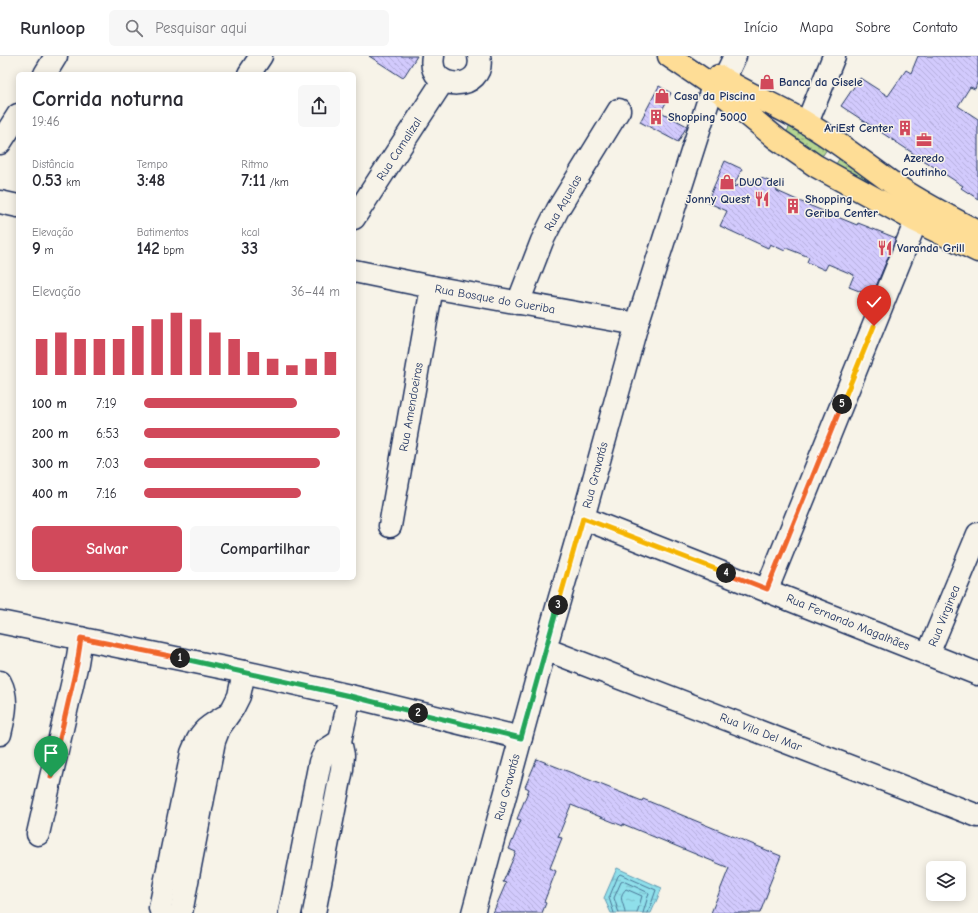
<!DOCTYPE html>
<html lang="pt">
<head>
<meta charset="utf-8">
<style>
	:root { --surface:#fff; --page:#f7f7f7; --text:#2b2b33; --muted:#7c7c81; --line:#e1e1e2; --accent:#d1495b }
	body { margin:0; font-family:"Comic Neue",sans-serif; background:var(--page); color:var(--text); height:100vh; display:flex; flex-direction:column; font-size:15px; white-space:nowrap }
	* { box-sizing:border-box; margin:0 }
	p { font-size:13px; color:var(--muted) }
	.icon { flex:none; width:22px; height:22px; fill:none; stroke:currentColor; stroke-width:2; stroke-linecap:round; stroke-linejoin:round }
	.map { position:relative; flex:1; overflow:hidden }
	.side { position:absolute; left:16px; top:16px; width:340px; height:508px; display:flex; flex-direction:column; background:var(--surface); border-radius:6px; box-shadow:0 2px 10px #0003 }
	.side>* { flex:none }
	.buttons { position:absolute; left:926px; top:805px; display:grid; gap:8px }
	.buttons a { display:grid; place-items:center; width:40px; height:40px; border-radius:6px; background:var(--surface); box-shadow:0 2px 10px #0003; font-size:20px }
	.pin { position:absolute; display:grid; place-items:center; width:34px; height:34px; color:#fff; margin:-41px -17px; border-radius:50% 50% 50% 0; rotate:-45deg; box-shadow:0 0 4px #0007 }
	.pin .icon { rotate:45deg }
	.km { position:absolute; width:20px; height:20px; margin:-10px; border-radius:50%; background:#222; color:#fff; font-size:11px; line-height:20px; text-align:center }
	.round { display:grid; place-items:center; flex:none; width:42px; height:42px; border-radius:6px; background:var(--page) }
	.summary { display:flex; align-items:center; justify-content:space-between; height:68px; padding:0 16px }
	h1 { font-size:22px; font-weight:600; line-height:30px }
	.metrics { display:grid; grid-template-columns:repeat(3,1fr); gap:6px; height:68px; padding:4px 16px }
	.metrics div { display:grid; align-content:center }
	.metrics b { font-size:17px; font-weight:600 }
	.metrics small { font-size:11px; font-weight:400 }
	.metrics p { font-size:11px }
	.chart { height:112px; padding:8px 16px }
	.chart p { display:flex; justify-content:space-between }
	.chart svg { width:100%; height:72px; margin-top:4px; stroke:var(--accent); stroke-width:6 }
	.primary-button { display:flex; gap:8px; margin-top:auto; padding:8px 16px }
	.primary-button a { flex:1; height:46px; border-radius:6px; background:var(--accent); color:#fff; font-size:16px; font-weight:600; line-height:46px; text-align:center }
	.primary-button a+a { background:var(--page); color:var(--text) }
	ul { padding:0 16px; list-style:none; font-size:13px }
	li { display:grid; grid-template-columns:64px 48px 1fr; align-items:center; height:30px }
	li i { height:10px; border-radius:5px; background:var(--accent) }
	header { display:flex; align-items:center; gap:24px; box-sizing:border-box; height:56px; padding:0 20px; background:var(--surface); border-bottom:1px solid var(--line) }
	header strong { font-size:19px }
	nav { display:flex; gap:22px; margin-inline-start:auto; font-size:14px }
	.search { width:280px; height:36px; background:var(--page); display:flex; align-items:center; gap:10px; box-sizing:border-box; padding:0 14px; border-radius:6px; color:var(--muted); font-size:15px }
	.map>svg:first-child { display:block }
	.green { fill:url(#green-dots); stroke:#688277 }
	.water { fill:url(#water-ripples); stroke:#6199b2 }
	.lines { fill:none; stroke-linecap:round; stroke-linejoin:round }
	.shore { stroke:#497596; stroke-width:1 }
	.building { fill:url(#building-back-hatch); stroke:#1b2f5e }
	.minor-casing { stroke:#1b2f5e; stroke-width:25 }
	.major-casing { stroke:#1b2f5e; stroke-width:25 }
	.minor { stroke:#f7f3e8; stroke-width:22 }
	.major { stroke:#fedd96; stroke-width:22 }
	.split-1-casing { stroke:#fff; stroke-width:8 }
	.split-2-casing { stroke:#fff; stroke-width:8 }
	.split-3-casing { stroke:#fff; stroke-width:8 }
	.split-4-casing { stroke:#fff; stroke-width:8 }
	.split-5-casing { stroke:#fff; stroke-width:8 }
	.split-6-casing { stroke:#fff; stroke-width:8 }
	.split-1 { stroke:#f0652b; stroke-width:5 }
	.split-2 { stroke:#22a559; stroke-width:5 }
	.split-3 { stroke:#22a559; stroke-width:5 }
	.split-4 { stroke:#f5b400; stroke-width:5 }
	.split-5 { stroke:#f0652b; stroke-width:5 }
	.split-6 { stroke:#f5b400; stroke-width:5 }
	.labels { text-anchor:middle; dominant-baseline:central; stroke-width:3; stroke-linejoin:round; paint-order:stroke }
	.poi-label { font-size:12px; font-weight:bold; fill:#1b2f5e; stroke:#f7f3e8; text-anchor:start }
	.street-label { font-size:12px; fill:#1b2f5e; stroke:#f7f3e8 }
</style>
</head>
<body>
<header>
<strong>Runloop</strong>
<div class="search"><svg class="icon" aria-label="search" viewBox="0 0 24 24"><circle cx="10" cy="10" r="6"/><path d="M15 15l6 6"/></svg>Pesquisar aqui</div>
<nav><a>Início</a><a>Mapa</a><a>Sobre</a><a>Contato</a></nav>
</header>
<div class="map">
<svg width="978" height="857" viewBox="0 0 978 857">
	<defs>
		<pattern id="green-dots" width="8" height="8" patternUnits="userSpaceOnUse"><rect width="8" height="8" fill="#b5d690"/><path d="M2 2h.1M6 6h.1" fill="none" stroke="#9bb87f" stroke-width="1.8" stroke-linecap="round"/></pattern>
		<pattern id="water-ripples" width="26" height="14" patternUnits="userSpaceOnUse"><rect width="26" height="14" fill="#8fdfea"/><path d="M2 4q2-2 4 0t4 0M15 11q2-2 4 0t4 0" fill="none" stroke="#7bc0cb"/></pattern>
		<pattern id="building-back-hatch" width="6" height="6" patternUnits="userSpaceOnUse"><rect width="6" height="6" fill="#d2cafd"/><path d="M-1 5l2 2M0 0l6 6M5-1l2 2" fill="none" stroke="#b4aedb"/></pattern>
	</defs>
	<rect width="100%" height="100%" fill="#f7f3e8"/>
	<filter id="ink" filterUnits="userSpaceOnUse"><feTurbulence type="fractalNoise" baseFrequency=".025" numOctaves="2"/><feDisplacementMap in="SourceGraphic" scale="8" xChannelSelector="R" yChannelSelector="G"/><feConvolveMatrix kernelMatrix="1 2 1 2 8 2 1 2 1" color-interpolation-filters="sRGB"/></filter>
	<g filter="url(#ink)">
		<!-- green -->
		<g class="green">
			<polygon points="790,70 823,84 827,93 823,99 813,102 786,77"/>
			<polygon points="843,97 878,133 832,114"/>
		</g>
		<!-- water -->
		<polygon class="water" points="617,812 662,832 651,857 611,857 604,842"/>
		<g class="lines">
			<!-- shore -->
			<g class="shore">
				<polyline points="614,857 609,842 618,820 620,818 656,834 648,857"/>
				<polyline points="619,857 614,842 621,826 623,825 649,837 643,857"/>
				<path d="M625,857C624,846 617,842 626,833L642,840L637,857"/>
			</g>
		</g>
		<!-- building -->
		<g class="building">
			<polygon points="369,0 417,0 403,22"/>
			<polygon points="918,0 978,0 978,24 975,33 970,31 958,50 978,63 978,143 961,132 963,130 841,50 860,22 888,40 906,14 911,17"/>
			<polygon points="659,30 671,37 661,56 687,70 678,86 640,66"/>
			<polygon points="725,105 742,113 733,131 761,122 774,127 777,135 806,148 857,169 858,167 896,182 872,240 849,231 854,219 828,208 825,214 807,206 809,201 786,192 785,195 770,188 768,192 720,170 727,155 707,146"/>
			<polygon points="537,703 642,745 643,743 781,800 768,832 769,833 760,857 711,857 729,812 623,768 623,770 571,749 558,781 562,782 550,812 556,815 544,846 546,847 542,857 493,857 506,827 503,826 516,796 509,793 521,764 517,763 529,733 525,731"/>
		</g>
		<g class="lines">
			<defs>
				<g id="minor">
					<path d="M433,0C426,37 487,36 479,0"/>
					<polyline points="45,18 56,0"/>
					<polyline points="249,18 261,0"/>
					<polyline points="724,23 735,0"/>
					<polyline points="807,67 834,0"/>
					<polyline points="0,87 18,59"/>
					<polyline points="0,146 18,150"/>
					<polyline points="354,162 443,25"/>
					<polyline points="354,215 432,231 637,268"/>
					<polyline points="518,247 542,185 558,153 619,54"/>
					<polyline points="583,462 978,618"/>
					<polyline points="390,470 432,231"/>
					<polyline points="767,533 916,165"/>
					<polyline points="0,566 244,616 350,640 521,682"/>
					<polyline points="545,593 978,760"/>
					<polyline points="928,598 978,478"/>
					<path d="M0,626C9,643 4,661 0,678"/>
					<polyline points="38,778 77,607 81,582"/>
					<path d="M162,857L160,852L192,697C200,676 204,673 224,661"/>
					<polyline points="181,857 214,685 219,672 233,652 239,640 244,616"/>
					<polyline points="290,857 320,706 326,694 340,685"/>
					<polyline points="314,857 342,713 343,699 340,685 350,640"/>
					<polyline points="473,857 545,593 583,462 637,268 713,30"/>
				</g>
				<g id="major">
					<polyline points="669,0 713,30 777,83 816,110 916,165 978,195"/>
					<path d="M719,20C748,39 779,50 808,68C840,87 868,110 898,131C924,148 951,162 978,176"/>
				</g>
			</defs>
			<!-- minor casing -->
			<use href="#minor" class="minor-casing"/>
			<!-- major casing -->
			<use href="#major" class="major-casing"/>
			<!-- minor -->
			<use href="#minor" class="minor"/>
			<!-- major -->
			<use href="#major" class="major"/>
		</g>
	</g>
	<g class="lines" filter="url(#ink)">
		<defs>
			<polyline id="split-1" points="51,721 77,608 81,582 180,602"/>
			<polyline id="split-2" points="180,602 350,640 418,657"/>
			<polyline id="split-3" points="418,657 521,682 558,549"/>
			<polyline id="split-4" points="558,549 583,462 726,517"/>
			<polyline id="split-5" points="726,517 767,533 842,348"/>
			<polyline id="split-6" points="842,348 874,270"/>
		</defs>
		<!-- split-1 casing -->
		<use href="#split-1" class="split-1-casing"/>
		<!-- split-2 casing -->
		<use href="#split-2" class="split-2-casing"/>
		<!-- split-3 casing -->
		<use href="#split-3" class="split-3-casing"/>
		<!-- split-4 casing -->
		<use href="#split-4" class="split-4-casing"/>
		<!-- split-5 casing -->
		<use href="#split-5" class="split-5-casing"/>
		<!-- split-6 casing -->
		<use href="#split-6" class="split-6-casing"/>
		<!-- split-1 -->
		<use href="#split-1" class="split-1"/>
		<!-- split-2 -->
		<use href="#split-2" class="split-2"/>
		<!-- split-3 -->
		<use href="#split-3" class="split-3"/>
		<!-- split-4 -->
		<use href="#split-4" class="split-4"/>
		<!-- split-5 -->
		<use href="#split-5" class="split-5"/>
		<!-- split-6 -->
		<use href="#split-6" class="split-6"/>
	</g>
	<!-- icons -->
	<defs>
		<symbol id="shop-bare" viewBox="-9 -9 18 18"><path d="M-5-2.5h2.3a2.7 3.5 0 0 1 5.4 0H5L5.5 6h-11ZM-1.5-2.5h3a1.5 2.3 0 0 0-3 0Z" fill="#d1495b" stroke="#f7f3e8" stroke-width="2.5" paint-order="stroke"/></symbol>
		<symbol id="building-bare" viewBox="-9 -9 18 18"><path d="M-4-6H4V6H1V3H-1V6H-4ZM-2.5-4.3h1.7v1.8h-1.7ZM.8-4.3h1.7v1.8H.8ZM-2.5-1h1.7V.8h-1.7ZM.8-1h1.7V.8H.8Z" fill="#d1495b" stroke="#f7f3e8" stroke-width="2.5" paint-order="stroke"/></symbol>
		<symbol id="office-bare" viewBox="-9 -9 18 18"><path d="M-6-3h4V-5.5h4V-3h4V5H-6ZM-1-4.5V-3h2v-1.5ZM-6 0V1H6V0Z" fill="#d1495b" stroke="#f7f3e8" stroke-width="2.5" paint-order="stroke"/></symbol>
		<symbol id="restaurant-bare" viewBox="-9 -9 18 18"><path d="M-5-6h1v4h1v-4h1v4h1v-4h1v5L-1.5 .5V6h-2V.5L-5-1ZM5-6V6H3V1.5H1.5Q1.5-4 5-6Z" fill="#d1495b" stroke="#f7f3e8" stroke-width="2.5" paint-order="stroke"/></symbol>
	</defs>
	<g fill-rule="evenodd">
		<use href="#shop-bare" x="756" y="15" width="22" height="22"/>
		<use href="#shop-bare" x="651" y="29" width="22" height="22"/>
		<use href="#building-bare" x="645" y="50" width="22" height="22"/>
		<use href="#building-bare" x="894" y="61" width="22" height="22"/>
		<use href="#office-bare" x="913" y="73" width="22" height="22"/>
		<use href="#shop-bare" x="716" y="115" width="22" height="22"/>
		<use href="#restaurant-bare" x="751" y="132" width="22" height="22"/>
		<use href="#building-bare" x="782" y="139" width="22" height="22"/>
		<use href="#restaurant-bare" x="874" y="181" width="22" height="22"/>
	</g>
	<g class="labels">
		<!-- poi labels -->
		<g class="poi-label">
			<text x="779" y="26">Banca da Gisele</text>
			<text x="674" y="40">Casa da Piscina</text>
			<text x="668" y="61">Shopping 5000</text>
			<text x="893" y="72" text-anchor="end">AriEst Center</text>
			<text x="924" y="102" text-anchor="middle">Azeredo<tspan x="924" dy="14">Coutinho</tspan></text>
			<text x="739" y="126">DUO deli</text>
			<text x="750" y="143" text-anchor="end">Jonny Quest</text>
			<text x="805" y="143">Shopping<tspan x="805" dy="14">Geriba Center</tspan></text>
			<text x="897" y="192">Varanda Grill</text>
		</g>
		<!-- street labels -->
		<g class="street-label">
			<text transform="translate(399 93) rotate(-57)">Rua Camalizal</text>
			<text transform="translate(563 147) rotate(-60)">Rua Aquelas</text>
			<text transform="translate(495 243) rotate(10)">Rua Bosque do Gueriba</text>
			<text transform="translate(411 351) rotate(-80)">Rua Amendoeiras</text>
			<text transform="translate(595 419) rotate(-75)">Rua Gravatás</text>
			<text transform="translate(944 560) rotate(-68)">Rua Virginea</text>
			<text transform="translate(848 566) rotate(22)">Rua Fernando Magalhães</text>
			<text transform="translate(761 676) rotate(21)">Rua Vila Del Mar</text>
			<text transform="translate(507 731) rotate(-75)">Rua Gravatás</text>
		</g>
	</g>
</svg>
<div class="buttons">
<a><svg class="icon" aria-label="layers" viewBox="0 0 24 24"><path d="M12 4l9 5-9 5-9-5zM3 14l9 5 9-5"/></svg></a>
</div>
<div class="pin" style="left:51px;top:721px;background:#1e9e55"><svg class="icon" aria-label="arrive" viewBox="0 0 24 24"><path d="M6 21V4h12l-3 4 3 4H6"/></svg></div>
<div class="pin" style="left:874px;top:270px;background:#d93025"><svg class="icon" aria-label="check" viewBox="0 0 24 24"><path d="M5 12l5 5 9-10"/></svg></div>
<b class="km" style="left:180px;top:602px">1</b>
<b class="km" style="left:418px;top:657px">2</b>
<b class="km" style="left:558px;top:549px">3</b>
<b class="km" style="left:726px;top:517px">4</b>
<b class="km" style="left:842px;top:348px">5</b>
<section class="side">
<div class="summary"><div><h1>Corrida noturna</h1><p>19:46</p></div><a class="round"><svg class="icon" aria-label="share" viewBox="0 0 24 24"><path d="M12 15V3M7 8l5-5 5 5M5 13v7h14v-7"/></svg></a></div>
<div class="metrics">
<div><p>Distância</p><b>0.53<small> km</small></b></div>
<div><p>Tempo</p><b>3:48</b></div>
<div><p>Ritmo</p><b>7:11<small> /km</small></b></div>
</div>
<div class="metrics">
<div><p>Elevação</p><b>9<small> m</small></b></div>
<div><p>Batimentos</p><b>142<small> bpm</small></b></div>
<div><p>kcal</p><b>33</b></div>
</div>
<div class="chart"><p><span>Elevação</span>36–44 m</p>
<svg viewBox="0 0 160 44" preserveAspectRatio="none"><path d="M5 44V22M15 44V18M25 44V22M35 44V22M45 44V22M55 44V14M65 44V10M75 44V6M85 44V10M95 44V18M105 44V22M115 44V30M125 44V34M135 44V38M145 44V34M155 44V30"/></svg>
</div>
<ul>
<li><b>100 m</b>7:19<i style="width:78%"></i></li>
<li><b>200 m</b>6:53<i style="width:100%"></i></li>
<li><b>300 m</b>7:03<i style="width:90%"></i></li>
<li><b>400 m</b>7:16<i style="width:80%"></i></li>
</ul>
<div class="primary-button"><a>Salvar</a><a>Compartilhar</a></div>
</section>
</div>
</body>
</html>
